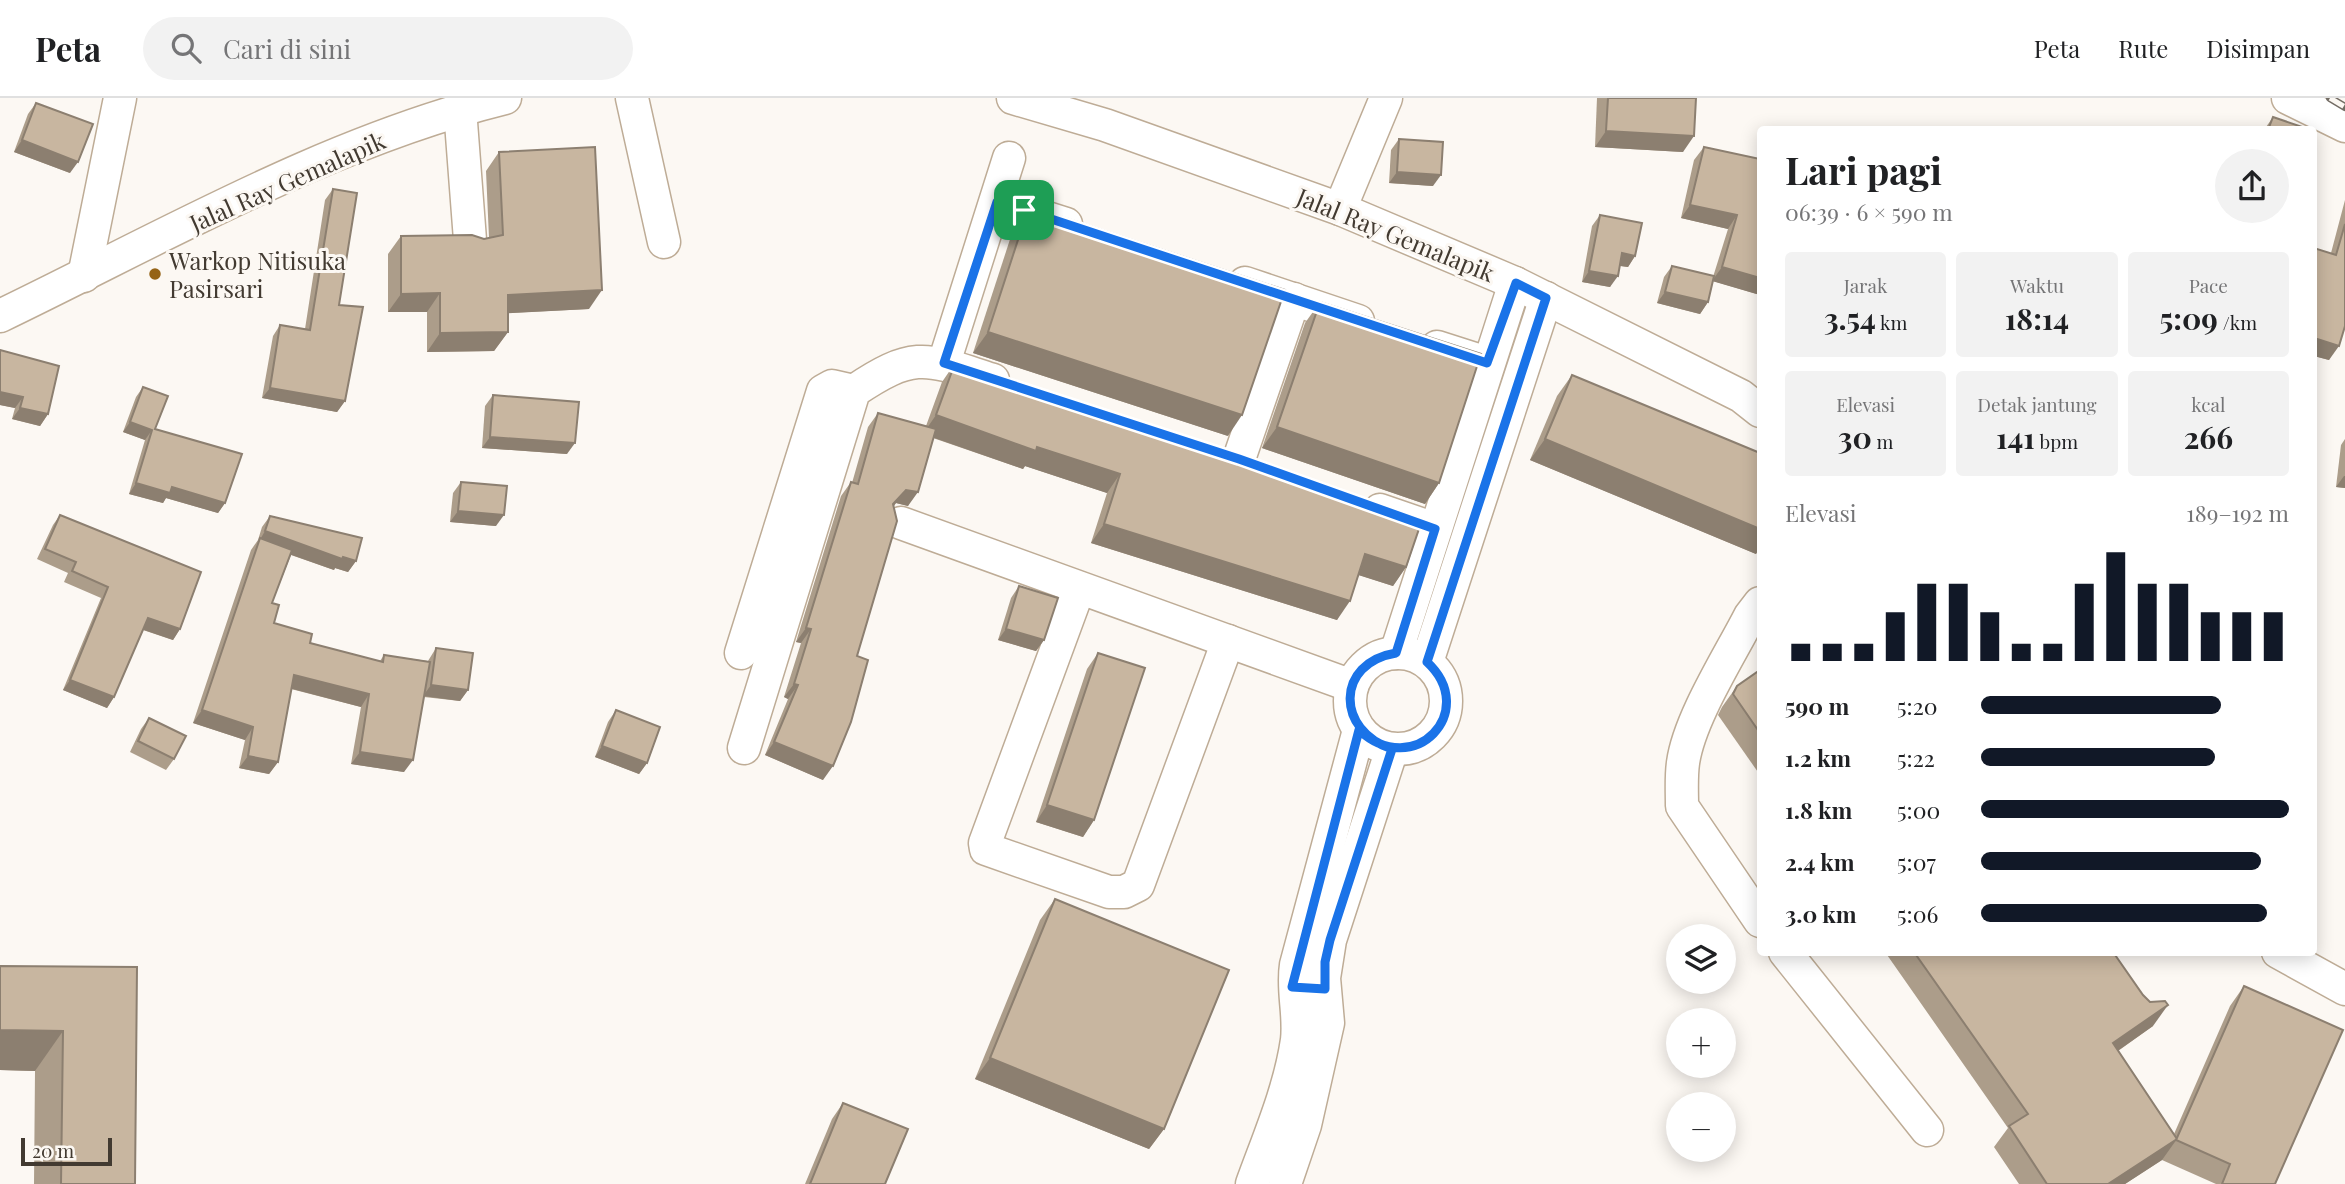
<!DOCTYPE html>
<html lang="id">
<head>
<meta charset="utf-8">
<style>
	:root { --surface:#fff; --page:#f2f2f2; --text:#202124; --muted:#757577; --line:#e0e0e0; --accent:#111827 }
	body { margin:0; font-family:"Playfair Display",serif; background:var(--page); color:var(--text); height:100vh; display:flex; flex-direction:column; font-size:26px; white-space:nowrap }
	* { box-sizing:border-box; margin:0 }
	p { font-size:23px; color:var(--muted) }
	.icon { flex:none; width:38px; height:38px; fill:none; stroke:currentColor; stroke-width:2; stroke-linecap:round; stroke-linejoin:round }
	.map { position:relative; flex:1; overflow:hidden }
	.side { position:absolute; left:1757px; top:28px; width:560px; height:830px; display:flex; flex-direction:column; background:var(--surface); border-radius:7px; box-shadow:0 4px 18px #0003 }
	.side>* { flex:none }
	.buttons { position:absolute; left:1666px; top:826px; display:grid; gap:14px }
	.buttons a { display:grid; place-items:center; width:70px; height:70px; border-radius:50%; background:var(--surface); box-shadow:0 4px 18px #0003; font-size:35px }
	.scale { position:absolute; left:21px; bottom:18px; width:91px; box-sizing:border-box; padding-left:7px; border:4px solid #423a31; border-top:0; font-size:19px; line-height:24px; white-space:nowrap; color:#423a31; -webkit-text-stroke:5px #fcf8f3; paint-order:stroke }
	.pin { position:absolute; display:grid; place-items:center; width:60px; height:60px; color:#fff; margin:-30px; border-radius:14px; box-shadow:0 4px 10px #0006 }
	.round { display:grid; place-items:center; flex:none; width:74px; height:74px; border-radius:37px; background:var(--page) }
	.head { display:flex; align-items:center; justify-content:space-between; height:119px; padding:0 28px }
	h1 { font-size:38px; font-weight:700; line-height:52px }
	.metrics { display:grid; grid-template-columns:repeat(3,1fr); gap:10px; height:119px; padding:7px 28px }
	.metrics div { display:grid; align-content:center; border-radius:7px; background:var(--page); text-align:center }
	.metrics b { font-size:30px; font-weight:700 }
	.metrics small { font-size:19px; font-weight:400 }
	.metrics p { font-size:19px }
	.chart { height:196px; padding:14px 28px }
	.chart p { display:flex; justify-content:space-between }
	.chart svg { width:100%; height:126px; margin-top:7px; stroke:var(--accent); stroke-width:6 }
	ul { padding:0 28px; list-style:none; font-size:23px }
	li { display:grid; grid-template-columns:112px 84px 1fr; align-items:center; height:52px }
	li i { height:18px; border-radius:9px; background:var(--accent) }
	header { display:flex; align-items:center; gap:42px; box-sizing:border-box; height:98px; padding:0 35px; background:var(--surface); border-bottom:2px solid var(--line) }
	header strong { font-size:33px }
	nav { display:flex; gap:38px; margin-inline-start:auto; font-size:24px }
	.search { width:490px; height:63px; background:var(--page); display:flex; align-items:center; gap:18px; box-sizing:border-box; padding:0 24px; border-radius:38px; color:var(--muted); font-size:26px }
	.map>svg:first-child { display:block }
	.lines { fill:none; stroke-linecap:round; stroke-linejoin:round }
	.minor-casing { stroke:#beac96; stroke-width:35 }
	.minor { stroke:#fff; stroke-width:32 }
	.rail-casing { stroke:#736c64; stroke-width:8 }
	.rail { stroke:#fcf8f3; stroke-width:5; stroke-dasharray:16; stroke-linecap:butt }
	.wall { fill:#ac9d8a }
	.shaded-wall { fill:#8c7f70 }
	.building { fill:#c8b6a0; stroke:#8c7f70; stroke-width:2 }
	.route-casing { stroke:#fff; stroke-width:14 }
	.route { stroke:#1a73e8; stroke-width:9 }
	.poi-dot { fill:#956316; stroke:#fcf8f3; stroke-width:2.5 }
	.labels { text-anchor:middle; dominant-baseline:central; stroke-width:6; stroke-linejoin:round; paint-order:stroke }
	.street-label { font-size:24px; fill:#423a31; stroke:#fcf8f3 }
	.poi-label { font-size:24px; fill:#423a31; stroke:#fcf8f3; text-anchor:start }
</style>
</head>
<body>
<header>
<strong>Peta</strong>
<div class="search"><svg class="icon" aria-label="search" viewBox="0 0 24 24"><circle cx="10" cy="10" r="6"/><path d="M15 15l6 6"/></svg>Cari di sini</div>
<nav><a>Peta</a><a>Rute</a><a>Disimpan</a></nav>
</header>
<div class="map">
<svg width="2345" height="1086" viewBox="0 0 2345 1086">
	<rect width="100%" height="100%" fill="#fcf8f3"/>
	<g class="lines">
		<defs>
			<g id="minor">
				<polyline points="632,0 664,144"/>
				<polyline points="1013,0 1105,27 1340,111 1515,185 1741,298 1760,313"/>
				<polyline points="2288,0 2345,28"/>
				<polyline points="460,11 470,142"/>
				<polyline points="997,104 1066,126"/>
				<polyline points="1340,111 1386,0"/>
				<polyline points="84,178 120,0"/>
				<polyline points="1245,185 1358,223"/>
				<path d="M0,218C164,139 327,44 505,0"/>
				<polyline points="1437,249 1487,265"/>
				<polyline points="944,265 1009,60"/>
				<polyline points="1239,361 1294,201"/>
				<polyline points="1380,412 1435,431"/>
				<polyline points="901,425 1352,588"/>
				<polyline points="1079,490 985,745 986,751 1109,794 1124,794 1138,787 1228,543"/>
				<path d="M1760,505L1750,518C1729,559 1689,621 1683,665C1681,679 1682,694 1682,708L1760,823"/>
				<circle cx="1398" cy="603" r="48"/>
				<polyline points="741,555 823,293 832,288 854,293"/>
				<polyline points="1396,555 1515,185"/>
				<polyline points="1427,564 1546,200"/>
				<path d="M744,650L854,293C915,252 926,260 993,282"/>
				<polyline points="1785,854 1927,1032"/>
				<polyline points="2278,854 2345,891"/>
				<path d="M1252,1086C1269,1039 1290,991 1297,942C1300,916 1292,892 1296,867L1359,632"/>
				<polyline points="1285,1086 1305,1027 1328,925 1324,880 1330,842 1392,651"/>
			</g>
		</defs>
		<!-- minor casing -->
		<use href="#minor" class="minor-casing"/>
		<!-- minor -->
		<use href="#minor" class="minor"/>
		<defs>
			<polyline id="rail" points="2330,0 2345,9"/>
		</defs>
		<!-- rail casing -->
		<use href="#rail" class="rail-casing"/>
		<!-- rail -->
		<use href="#rail" class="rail"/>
	</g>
	<!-- wall -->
	<g class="wall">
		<polygon points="1597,0 1696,0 1683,54 1595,49"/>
		<polygon points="36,5 70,75 14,54 28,16"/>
		<polygon points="2273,19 2311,32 2264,32"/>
		<polygon points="1399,41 1433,88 1389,85 1391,52"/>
		<polygon points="1704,49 1760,61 1760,197 1713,183 1708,204 1700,216 1657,205 1664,179 1672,168 1713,179 1728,131 1681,120 1694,62"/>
		<polygon points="499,54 589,211 508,215 508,234 494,253 427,254 427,214 388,214 388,156 401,138 484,141 489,140 486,73"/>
		<polygon points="333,91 345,303 337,314 262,300 273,238 280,227 305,231 325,102"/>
		<polygon points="2345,102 2345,228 2329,262 2314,258 2314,150 2331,155"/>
		<polygon points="1029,108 1228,338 973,255 1014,129"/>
		<polygon points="1600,117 1635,158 1628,169 1620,168 1610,189 1582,184 1592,128"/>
		<polygon points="1320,204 1439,385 1425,406 1262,350 1305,225"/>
		<polygon points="955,265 1406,469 1393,488 1359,477 1337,522 1091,445 1107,395 1025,368 1023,371 933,340 908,408 896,405 894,408 857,558 823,682 765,657 788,601 784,599 801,545 796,544 841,398 851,384 852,385 868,329 878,315 926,328 942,284"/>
		<polygon points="59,268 48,316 40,328 12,321 15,310 0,307"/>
		<polygon points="1572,277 1760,355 1760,449 1756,456 1530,362 1557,298"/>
		<polygon points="143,289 155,331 225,405 218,415 166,400 163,405 129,396 145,342 123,334 136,299"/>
		<polygon points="493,297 567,356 482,350 485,308"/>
		<polygon points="2345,341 2345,390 2336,389 2341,347"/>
		<polygon points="461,384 496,428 450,424 453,395"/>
		<polygon points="60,417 180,531 173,542 143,532 114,599 107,610 63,592 101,500 64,484 68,475 37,461 53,427"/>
		<polygon points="270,418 356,463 348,474 335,470 334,472 291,457 272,505 274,525 310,545 380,563 384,557 428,563 436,550 468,592 460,603 424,599 404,674 351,666 361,609 291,591 278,664 269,676 239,670 245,642 193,625 251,452 258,442 262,429"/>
		<polygon points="1019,488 1044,542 1036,553 998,542 1011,500"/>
		<polygon points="1098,555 1094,722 1083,739 1036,724 1087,571"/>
		<polygon points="1760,572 1760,677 1718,617 1722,609 1737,588"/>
		<polygon points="616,612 647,665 639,676 595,659 608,624"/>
		<polygon points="149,620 174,661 166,672 130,654 141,631"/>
		<polygon points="1055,801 1164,1031 1149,1051 975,981 1040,822"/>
		<polygon points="1885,854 2113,854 2153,928 2118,953 2174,1036 2230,908 2244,888 2275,1086 2216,1086 2162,1062 2125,1086 2019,1086 1994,1049 2008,1030"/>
		<polygon points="0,868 137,869 135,1086 34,1086 35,973 0,972"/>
		<polygon points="843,1005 885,1086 805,1086 832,1021"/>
	</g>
	<!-- shaded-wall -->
	<g class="shaded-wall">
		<polygon points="1606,33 1694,38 1683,54 1595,49"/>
		<polygon points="22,42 78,64 70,75 14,54"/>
		<polygon points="1397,74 1441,77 1433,88 1389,85"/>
		<polygon points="1690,107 1737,117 1728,131 1681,120"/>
		<polygon points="1622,155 1635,158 1628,169 1614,167"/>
		<polygon points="1722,169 1760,180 1760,197 1712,183"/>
		<polygon points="1589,173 1618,178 1610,189 1582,184"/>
		<polygon points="602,192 589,211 494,216 508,197"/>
		<polygon points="1665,194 1708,204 1700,216 1657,205"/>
		<polygon points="440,195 427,214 388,214 401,196"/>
		<polygon points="508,234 494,253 427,254 440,235"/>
		<polygon points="988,234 1242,317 1228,338 973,255"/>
		<polygon points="2314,240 2339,248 2329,262 2314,258"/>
		<polygon points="270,290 345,303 337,314 262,300"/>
		<polygon points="0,294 23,299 15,310 0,307"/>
		<polygon points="20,310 48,316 40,328 12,321"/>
		<polygon points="936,317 1037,349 1120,376 1107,395 1025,368 1023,371 923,336"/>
		<polygon points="130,324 152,332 145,342 123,334"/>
		<polygon points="1277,329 1439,385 1425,406 1262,350"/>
		<polygon points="490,339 575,345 567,356 482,350"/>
		<polygon points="1545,341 1760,431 1760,449 1756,456 1530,362"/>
		<polygon points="2344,378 2345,378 2345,390 2336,389"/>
		<polygon points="136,385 172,389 225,405 218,415 166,400 163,405 129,396"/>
		<polygon points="906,392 918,394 908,408 896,405 884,419 893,406"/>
		<polygon points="458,413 504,417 496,428 450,424"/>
		<polygon points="1104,426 1350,503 1337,522 1091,445"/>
		<polygon points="265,433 343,459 356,463 348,474 335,470 334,472 258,445"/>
		<polygon points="1365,456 1406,469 1393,488 1352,475"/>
		<polygon points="148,520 180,531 173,542 141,531"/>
		<polygon points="806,530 811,531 801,545 796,544"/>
		<polygon points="1006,531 1044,542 1036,553 998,542"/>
		<polygon points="294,577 369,596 361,609 285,589"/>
		<polygon points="70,582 114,599 107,610 63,592"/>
		<polygon points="794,586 798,587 788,601 784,599"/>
		<polygon points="431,587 468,592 460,603 423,598"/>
		<polygon points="202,612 253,629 245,642 193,625"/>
		<polygon points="774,644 833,668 823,682 765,657"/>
		<polygon points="602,648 647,665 639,676 595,659"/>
		<polygon points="360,654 413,662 404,674 351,666"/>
		<polygon points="248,658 278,664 269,676 239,670"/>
		<polygon points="1047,707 1094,722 1083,739 1036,724"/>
		<polygon points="2168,907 2153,928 2099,966 2113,945"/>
		<polygon points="0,932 63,933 35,973 0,972"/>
		<polygon points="990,960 1164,1031 1149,1051 975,981"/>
		<polygon points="2177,1041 2162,1062 2125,1086 2108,1086"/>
	</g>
	<!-- building -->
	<g class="building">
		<polygon points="1608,0 1696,0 1694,38 1606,33"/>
		<polygon points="36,5 93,26 78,64 22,42"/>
		<polygon points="2273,19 2311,32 2268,32"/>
		<polygon points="1399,41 1443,44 1441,77 1397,74"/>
		<polygon points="595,49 602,192 508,197 508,234 440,235 440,195 401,196 401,138 472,137 484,141 503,137 499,54"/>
		<polygon points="1704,49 1760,61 1760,180 1722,169 1737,117 1690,107"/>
		<polygon points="333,91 357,95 339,207 363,209 345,303 270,290 280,227 310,232"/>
		<polygon points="1029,108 1285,192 1242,317 988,234"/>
		<polygon points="1600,117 1642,125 1635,158 1622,155 1618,178 1589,173"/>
		<polygon points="2345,126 2345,228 2339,248 2314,240 2314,150 2336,157"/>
		<polygon points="1672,168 1714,178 1708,204 1665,194"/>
		<polygon points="1320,204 1481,256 1439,385 1277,329"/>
		<polygon points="0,252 59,268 48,316 20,310 23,299 0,294"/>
		<polygon points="955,265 1246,360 1422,422 1406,469 1365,456 1350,503 1104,426 1120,376 1037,349 1036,353 936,317"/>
		<polygon points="1572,277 1760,355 1760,431 1545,341"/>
		<polygon points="143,289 168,298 155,331 242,356 225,405 172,389 170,395 136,385 152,332 130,324"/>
		<polygon points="493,297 579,304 575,345 490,339"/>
		<polygon points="878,315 936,331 918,394 906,392 893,406 897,423 857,558 868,562 851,624 833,668 774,644 798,587 794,586 811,531 806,530 851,384 858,386"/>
		<polygon points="461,384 507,388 504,417 458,413"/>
		<polygon points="60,417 201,474 180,531 148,520 114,599 70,582 108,489 72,473 76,464 45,451"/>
		<polygon points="270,418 362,440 356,463 343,459 342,461 265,433"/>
		<polygon points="260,440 292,452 272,505 279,507 274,525 312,536 310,545 383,564 384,557 430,564 413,662 360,654 369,596 294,577 278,664 248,658 253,629 202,612"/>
		<polygon points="1019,488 1058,500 1044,542 1006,531"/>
		<polygon points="436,550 473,555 468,592 431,587"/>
		<polygon points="1098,555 1145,570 1094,722 1047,707"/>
		<polygon points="1760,572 1760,635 1733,596 1737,588"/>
		<polygon points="616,612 660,629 647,665 602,648"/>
		<polygon points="149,620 186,638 174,661 138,643"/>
		<polygon points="1055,801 1229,872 1164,1031 990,960"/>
		<polygon points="1914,854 2113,854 2143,897 2150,904 2165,903 2168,907 2113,945 2177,1041 2108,1086 2047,1086 2009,1028 2028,1016"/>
		<polygon points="0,868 137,869 135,1086 61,1086 63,933 0,932"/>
		<polygon points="2244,888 2343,932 2275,1086 2222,1086 2230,1066 2176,1042"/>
		<polygon points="843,1005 908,1031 885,1086 810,1086"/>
	</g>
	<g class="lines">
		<defs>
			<path id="route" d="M1024,112L997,104L944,265L1239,361L1435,431L1396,555C1335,565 1336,633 1392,651L1330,842L1325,864V891L1292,889L1359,632C1414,683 1480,613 1427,564L1546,200L1516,185L1487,265L1024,112"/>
		</defs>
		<!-- route casing -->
		<use href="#route" class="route-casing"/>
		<!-- route -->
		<use href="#route" class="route"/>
	</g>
	<!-- markers -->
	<circle class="poi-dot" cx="155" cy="176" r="7"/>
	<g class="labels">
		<!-- street labels -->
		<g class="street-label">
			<text transform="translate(287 83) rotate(-24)">Jalal Ray Gemalapik</text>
			<text transform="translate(1396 136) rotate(22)">Jalal Ray Gemalapik</text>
		</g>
		<!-- poi labels -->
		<g class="poi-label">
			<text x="169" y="162">Warkop Nitisuka<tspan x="169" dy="28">Pasirsari</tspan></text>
		</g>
	</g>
</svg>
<div class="buttons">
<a><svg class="icon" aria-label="layers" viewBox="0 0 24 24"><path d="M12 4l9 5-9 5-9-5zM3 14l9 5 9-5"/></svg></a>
<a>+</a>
<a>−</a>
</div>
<div class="scale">20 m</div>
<div class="pin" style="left:1024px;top:112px;background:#1e9e55"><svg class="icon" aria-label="arrive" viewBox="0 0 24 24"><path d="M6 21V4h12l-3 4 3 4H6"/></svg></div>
<section class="side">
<div class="head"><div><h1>Lari pagi</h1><p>06:39 · 6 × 590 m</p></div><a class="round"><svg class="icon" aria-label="share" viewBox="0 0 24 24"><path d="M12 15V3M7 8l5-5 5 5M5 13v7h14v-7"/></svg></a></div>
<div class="metrics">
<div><p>Jarak</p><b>3.54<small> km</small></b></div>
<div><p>Waktu</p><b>18:14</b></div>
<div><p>Pace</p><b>5:09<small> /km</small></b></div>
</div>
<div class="metrics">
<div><p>Elevasi</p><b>30<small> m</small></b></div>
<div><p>Detak jantung</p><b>141<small> bpm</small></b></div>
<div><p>kcal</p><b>266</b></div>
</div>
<div class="chart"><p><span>Elevasi</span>189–192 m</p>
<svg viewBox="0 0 160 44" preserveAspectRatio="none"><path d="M5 44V38M15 44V38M25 44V38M35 44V27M45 44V17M55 44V17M65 44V27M75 44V38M85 44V38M95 44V17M105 44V6M115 44V17M125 44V17M135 44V27M145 44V27M155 44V27"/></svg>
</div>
<ul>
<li><b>590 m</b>5:20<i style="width:78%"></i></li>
<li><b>1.2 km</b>5:22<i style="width:76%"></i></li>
<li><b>1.8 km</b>5:00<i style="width:100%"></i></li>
<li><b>2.4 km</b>5:07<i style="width:91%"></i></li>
<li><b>3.0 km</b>5:06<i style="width:93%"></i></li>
</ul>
</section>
</div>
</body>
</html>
